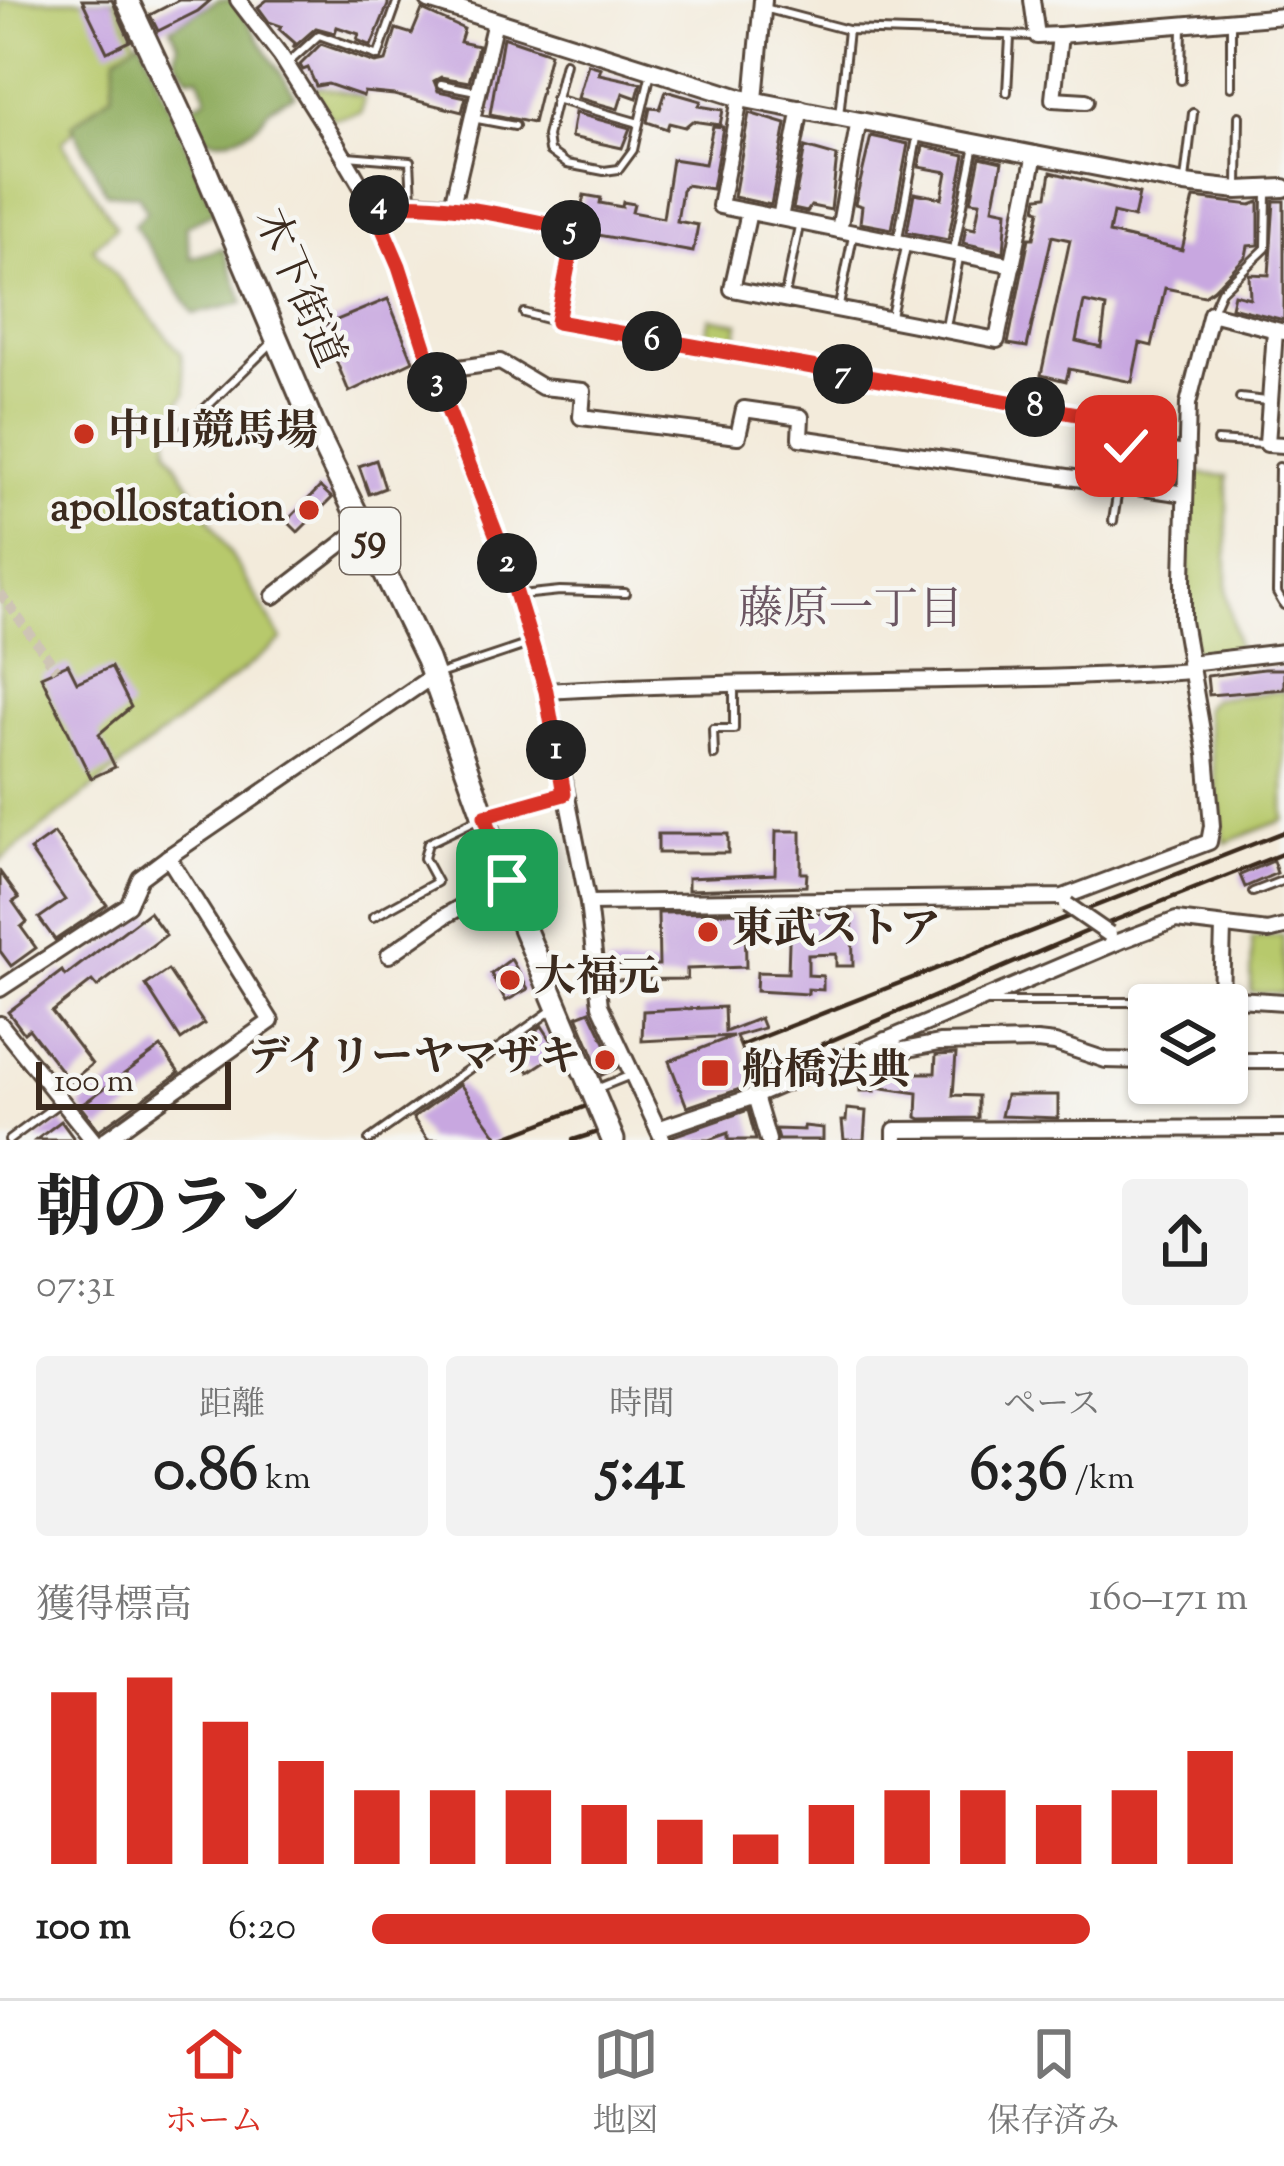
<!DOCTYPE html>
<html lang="ja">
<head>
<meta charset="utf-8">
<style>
	:root { --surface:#fff; --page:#f2f2f2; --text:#222; --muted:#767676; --line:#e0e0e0; --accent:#d93025 }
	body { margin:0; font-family:"Sorts Mill Goudy","Noto Serif JP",serif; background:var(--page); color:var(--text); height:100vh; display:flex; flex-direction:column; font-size:45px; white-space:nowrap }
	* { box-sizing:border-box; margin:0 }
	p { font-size:39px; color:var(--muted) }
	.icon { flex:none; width:66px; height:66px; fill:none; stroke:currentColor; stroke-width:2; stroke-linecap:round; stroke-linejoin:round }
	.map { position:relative; height:1140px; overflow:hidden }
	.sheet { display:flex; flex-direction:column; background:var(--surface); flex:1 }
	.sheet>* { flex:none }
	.fabs { position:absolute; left:1128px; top:984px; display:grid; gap:24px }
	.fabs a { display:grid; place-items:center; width:120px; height:120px; border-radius:12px; background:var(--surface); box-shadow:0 3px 9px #0004; font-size:60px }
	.scale { position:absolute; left:36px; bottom:30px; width:195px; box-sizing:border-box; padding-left:12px; border:6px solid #3b2a1e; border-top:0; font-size:33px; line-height:42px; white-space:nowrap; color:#3b2a1e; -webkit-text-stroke:9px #f6f6f2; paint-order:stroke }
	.pin { position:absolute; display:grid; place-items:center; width:102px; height:102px; color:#fff; margin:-51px; border-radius:24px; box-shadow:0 6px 18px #0006 }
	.km { position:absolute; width:60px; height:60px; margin:-30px; border-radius:50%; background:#222; color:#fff; font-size:33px; line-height:60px; text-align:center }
	.round { display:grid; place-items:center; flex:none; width:126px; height:126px; border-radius:12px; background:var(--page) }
	.overview { display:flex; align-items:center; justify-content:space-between; height:204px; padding:0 36px }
	h1 { font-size:66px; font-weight:800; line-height:90px }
	.metrics { display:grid; grid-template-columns:repeat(3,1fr); gap:18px; height:204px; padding:12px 36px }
	.metrics div { display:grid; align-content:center; border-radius:12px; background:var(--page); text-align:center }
	.metrics b { font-size:60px; font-weight:800 }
	.metrics small { font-size:33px; font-weight:400 }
	.metrics p { font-size:33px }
	.chart { height:336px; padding:24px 36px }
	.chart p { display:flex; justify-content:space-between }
	.chart svg { width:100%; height:216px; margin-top:12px; stroke:var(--accent); stroke-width:6 }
	ul { padding:0 36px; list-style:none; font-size:39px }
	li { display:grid; grid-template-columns:192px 144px 1fr; align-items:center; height:90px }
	li i { height:30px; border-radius:15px; background:var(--accent) }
	.menu { display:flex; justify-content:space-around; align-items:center; height:168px; border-top:3px solid var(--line); background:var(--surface); font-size:33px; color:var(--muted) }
	.menu a { display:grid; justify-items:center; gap:6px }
	.menu .on { color:var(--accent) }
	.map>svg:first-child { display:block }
	.green { fill:#b7c96c; stroke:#797a45; stroke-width:3 }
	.forest { fill:#91ad60; stroke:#666c3f; stroke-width:3 }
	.building { fill:#c8a7e0; fill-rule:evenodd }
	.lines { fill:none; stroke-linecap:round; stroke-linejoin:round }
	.pedestrian-tunnel { stroke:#cec4b5; stroke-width:10; stroke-dasharray:10 5; stroke-linecap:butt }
	.service-casing { stroke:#57473a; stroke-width:12 }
	.minor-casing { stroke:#57473a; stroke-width:20 }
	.tertiary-casing { stroke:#57473a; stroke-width:22 }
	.primary-casing { stroke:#57473a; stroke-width:27 }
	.path { stroke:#57473a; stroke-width:3; stroke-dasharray:3 9; stroke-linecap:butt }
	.service { stroke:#fff; stroke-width:6 }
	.minor { stroke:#fff; stroke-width:14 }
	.tertiary { stroke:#fff; stroke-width:16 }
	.primary { stroke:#fff; stroke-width:21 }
	.rail { stroke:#3b2a1e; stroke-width:4.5 }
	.minor-bridge-casing { stroke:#57473a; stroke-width:20; stroke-linecap:butt }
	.minor-bridge { stroke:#fff; stroke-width:14 }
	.route-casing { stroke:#fff; stroke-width:24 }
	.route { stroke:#d93025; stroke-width:15 }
	.poi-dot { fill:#c8321e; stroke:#f6f6f2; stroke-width:4.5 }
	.labels { text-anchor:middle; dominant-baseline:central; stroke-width:9; stroke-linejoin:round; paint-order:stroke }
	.shield { fill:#f6f6f2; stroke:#73675e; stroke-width:3 }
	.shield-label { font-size:39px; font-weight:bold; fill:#3b2a1e }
	.street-label { font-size:42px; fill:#3b2a1e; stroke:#f6f6f2 }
	.poi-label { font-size:42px; font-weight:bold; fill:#3b2a1e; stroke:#f6f6f2; text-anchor:start }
	.neighbourhood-label { font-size:45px; fill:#6c5662; stroke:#f6f6f2 }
</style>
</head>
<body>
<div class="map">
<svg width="1284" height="1140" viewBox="0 0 1284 1140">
	<rect width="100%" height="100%" fill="#f6f6f2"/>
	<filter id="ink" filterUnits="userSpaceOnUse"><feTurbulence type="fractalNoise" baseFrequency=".00833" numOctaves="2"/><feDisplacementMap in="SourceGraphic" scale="24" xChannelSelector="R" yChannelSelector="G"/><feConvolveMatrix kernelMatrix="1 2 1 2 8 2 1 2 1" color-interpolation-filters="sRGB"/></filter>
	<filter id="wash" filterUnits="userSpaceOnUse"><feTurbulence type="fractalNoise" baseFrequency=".004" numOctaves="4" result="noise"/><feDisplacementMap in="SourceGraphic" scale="48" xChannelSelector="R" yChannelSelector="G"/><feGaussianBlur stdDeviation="2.7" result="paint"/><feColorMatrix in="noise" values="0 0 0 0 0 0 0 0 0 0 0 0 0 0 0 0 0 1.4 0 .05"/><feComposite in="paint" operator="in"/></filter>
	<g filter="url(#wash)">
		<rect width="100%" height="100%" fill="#f3ebdb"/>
		<!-- green -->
		<g class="green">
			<polygon points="0,0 117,0 145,62 62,142 116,227 93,248 181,353 186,393 167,420 168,449 282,640 0,861"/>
			<polygon points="311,85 364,97 361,113 331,119"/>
			<polygon points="710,318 739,323 734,348 704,342"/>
			<polygon points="1190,473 1227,476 1227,595 1238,649 1203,654 1193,649 1188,610"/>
			<polygon points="1284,691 1284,820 1225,843 1204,708 1213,699"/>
			<polygon points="1283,935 1284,993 1251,992 1252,938"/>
		</g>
		<!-- forest -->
		<g class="forest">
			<path d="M218,0H233L295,95C287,99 275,103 269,109C265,113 263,120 258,124C231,146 193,149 189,107L207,98L198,76L189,77L175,59L178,43L171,28Z"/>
			<polygon points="141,39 215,212 186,226 191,258 223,248 244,303 194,314 134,225 147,211 138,195 106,193 72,125 112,94 116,56"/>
		</g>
		<g id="blocks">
			<!-- building -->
			<g class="building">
				<polygon points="82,0 112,0 130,41 107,52"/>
				<polygon points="179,0 211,0 198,11 158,31 150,15"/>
				<polygon points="267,0 388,0 388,5 371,46 357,40 359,34 337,27 335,33 316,28 293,48 295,43 279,29 281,26 269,22 258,7"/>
				<polygon points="422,10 464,29 460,42 478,46 469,82 441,77 434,81 438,91 466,97 462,112 394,95 364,92 363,96 328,84 316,86 308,68 303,70 300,65 321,44 375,63 386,61 396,29 412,34"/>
				<polygon points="503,37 550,53 533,123 490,114"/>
				<polygon points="588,64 601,68 599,74 641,83 637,98 623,93 618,109 578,98"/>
				<polygon points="666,91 701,101 699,106 723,110 720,125 692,121 685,127 669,123 667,129 647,122 650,108 660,109"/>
				<polygon points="575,113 630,128 622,148 571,137"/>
				<polygon points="749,113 786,124 771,205 734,197"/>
				<polygon points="713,126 723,127 712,189 686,185 682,190 677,221 698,225 693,252 586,233 579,220 584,195 601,198 600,203 622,207 623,202 634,204 632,212 663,218 672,159 705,164"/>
				<polygon points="871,136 908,144 892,229 860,223 862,206 855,204"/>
				<polygon points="923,146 965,155 948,240 907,232 914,193 942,198 947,172 919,167"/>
				<polygon points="805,147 837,156 831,210 811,206 807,212 793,209"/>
				<polygon points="980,157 1002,162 993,208 1007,211 1004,252 963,243 966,227 975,229 980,202 971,201"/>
				<path d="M1051,172L1139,194L1134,218L1113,213L1109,233L1182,250L1194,198L1251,205L1259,202V245L1248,246L1246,256L1214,289L1204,296L1165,288L1152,346L1140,343L1132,382L1069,369L1066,381L1041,375L1070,240L1052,236L1027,347L1008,344L1029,238H1034L1040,210L1036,209L1038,197L1047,196ZM1084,302L1106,307L1101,347L1076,341Z"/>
				<polygon points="1274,201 1284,201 1284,320 1231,307 1234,294 1250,298 1249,274 1269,275"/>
				<polygon points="388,299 413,361 349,392 322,326"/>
				<polygon points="376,460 385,488 369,494 359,466"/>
				<polygon points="320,487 332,498 298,532 287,521"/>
				<polygon points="68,664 77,682 111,667 131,707 99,734 115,767 91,778 41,676"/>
				<polygon points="1264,669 1284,669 1284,689 1209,695 1207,676"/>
				<polygon points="776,831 801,831 801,873 807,873 806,886 688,890 688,878 775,874"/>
				<polygon points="54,833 107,905 55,940 39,918 65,900 30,850"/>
				<rect x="658" y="834" width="70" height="19"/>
				<polygon points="1273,861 1277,873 1245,887 1240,875"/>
				<polygon points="0,872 19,898 13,902 27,922 21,927 36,948 11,966 0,951"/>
				<polygon points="835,911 852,911 853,966 836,966 836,954 808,955 808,975 823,976 823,990 808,989 808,994 756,991 757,972 788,973 790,912 835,914"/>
				<polygon points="149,912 166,935 97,987 92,981 52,1012 92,1064 70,1082 29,1029 24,1033 8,1012 62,971 65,976"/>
				<polygon points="745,912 746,967 687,969 687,979 608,980 607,965 659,965 658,913"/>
				<polygon points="511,959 528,989 506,1001 491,974"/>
				<polygon points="168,970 204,1024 181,1040 146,985"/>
				<polygon points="724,1007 725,1032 760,1018 764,1028 736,1036 755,1084 687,1107 669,1061 733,1036 642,1041 643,1011"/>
				<polygon points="590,1011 617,1068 602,1075 577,1016"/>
				<polygon points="542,1026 559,1052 529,1072 513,1047"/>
				<polygon points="161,1047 179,1073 99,1130 80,1106"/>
				<polygon points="956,1054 953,1095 978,1096 978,1118 921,1119 917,1117 918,1093 876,1087 875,1091 860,1091 860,1072 890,1072 891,1067 901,1068 901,1073 935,1073 936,1055"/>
				<polygon points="460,1084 500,1140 428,1140 413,1118"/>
				<polygon points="1006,1095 1058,1095 1058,1118 1001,1116"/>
				<polygon points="847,1109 866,1111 864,1140 844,1140 842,1121 846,1121"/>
				<polygon points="748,1110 756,1140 728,1140 728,1133 709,1140 674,1140 673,1136"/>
				<polygon points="61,1121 75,1140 36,1140"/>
				<polygon points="804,1126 823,1128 823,1140 779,1140 776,1129 804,1130"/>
			</g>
		</g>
	</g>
	<g filter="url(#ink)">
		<use href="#blocks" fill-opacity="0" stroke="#57473a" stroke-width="3"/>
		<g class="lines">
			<!-- pedestrian-tunnel -->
			<polyline class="pedestrian-tunnel" points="0,593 56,669"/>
			<defs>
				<g id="service">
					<polyline points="768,9 848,30 1034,36"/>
					<polyline points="565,63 547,136 549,151 567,164 604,171 619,169 633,150 639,123"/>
					<polyline points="287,64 319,35 378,56 398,0"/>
					<polyline points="1181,80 1182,26"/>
					<polyline points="441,84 476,91"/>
					<polyline points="1231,87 1231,22"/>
					<polyline points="1007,92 1010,38"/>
					<polyline points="555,99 639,123 651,72"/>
					<polyline points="839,116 848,30"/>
					<polyline points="472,118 515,126"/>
					<polyline points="347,156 410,161 412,199"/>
					<polyline points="1185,180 1193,113"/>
					<polyline points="1238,186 1239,116"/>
					<polyline points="898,238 918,133"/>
					<polyline points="954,249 975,145"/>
					<polyline points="785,295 799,226"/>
					<polyline points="839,306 853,236"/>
					<polyline points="1213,309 1221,291 1266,248 1267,194"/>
					<polyline points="524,313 555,321"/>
					<polyline points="891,316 906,247"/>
					<polyline points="946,327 959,258"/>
					<polyline points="1240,398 1267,401"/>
					<polyline points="179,434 271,344"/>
					<polyline points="1217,441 1264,444"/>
					<polyline points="1279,467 1277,593 1284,605"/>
					<polyline points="1113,521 1118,489"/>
					<polyline points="521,595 560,591 625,593"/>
					<polyline points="439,674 529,644"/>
					<polyline points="714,755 713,729 734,729 734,685"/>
					<polyline points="490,815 564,794"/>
					<polyline points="1253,892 1284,880"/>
					<polyline points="373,917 437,882 424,858 428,843 478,819"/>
					<polyline points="989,1002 1147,1002"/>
					<polyline points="596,1089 631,1075"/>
					<polyline points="9,1140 59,1103"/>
					<polyline points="369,1140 552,1010"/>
				</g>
				<g id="minor">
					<polyline points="238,0 281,56 337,145 373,206 399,266 432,372 505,557 546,691 588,903 600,1005 663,1140"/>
					<polyline points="1032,0 1037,36 1060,35 1053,99 1086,101"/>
					<polyline points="1060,35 1284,16"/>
					<polyline points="740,98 720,206 1013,265"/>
					<polyline points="452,205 575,230 557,322 1123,422 1126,446 1187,454"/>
					<polyline points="373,206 413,202 452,205 495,21"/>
					<polyline points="749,212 732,289 997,340 1035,154"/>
					<polyline points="780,218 801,108"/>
					<polyline points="839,230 859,120"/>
					<polyline points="1275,331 1267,444 1284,445"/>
					<polyline points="432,372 500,362 542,387 583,391 581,417 738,436 744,409 801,417 800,438 1185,494"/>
					<polyline points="274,596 362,528"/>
					<polyline points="1189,663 1284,652"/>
					<path d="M546,691C761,678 976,685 1191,671"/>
					<polyline points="588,903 1063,897 1209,842 1212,826 1206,754 1183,621 1183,577 1188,404 1211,313 1284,332"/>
					<polyline points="1223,927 1221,998 1284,1002"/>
					<polyline points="389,955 445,916 507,880"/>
					<polyline points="0,989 128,905 140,878 168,857 434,675"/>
					<polyline points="0,1024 93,1140"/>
					<polyline points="885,1040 892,1048 903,1050 939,1043 1037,1041 1055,1043 1106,1060 1149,1061"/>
					<polyline points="1227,1061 1284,1061"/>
					<polyline points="755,1096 768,1140"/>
					<polyline points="658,1129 755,1096 1120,941 1176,920 1268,931 1284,927"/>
					<polyline points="105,1140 271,1021 168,857"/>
					<polyline points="895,1140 895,1130 1284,1128"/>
				</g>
				<g id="tertiary">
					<polyline points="429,0 740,98 1185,184 1238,190 1284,188"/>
					<polyline points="754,100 763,0"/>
				</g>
				<polyline id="primary" points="127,0 196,148 314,427 427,659 524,928 613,1140"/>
			</defs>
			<!-- service casing -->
			<use href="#service" class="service-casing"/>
			<!-- minor casing -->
			<use href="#minor" class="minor-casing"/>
			<!-- tertiary casing -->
			<use href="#tertiary" class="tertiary-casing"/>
			<!-- primary casing -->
			<use href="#primary" class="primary-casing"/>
			<!-- path -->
			<polyline class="path" points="677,1089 679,1088"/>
			<!-- service -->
			<use href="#service" class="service"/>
			<!-- minor -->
			<use href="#minor" class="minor"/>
			<!-- tertiary -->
			<use href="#tertiary" class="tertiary"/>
			<!-- primary -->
			<use href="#primary" class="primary"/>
			<!-- rail -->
			<g class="rail">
				<polyline points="742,1045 1284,832"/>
				<polyline points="753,1074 1083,933 1284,853"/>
				<polyline points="498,1140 584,1107"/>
				<polyline points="573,1140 595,1133"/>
			</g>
			<defs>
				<polyline id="minor-bridge" points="1067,905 1109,934"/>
			</defs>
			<!-- minor-bridge casing -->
			<use href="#minor-bridge" class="minor-bridge-casing"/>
			<!-- minor-bridge -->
			<use href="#minor-bridge" class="minor-bridge"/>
		</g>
	</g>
	<g class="lines" filter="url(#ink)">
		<defs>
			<path id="route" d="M507,880L485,816L564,794L546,691L505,557L433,372L399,266L373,206C443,199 507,216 575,230L557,322L1123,422L1126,446"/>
		</defs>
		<!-- route casing -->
		<use href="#route" class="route-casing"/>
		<!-- route -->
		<use href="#route" class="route"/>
	</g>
	<!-- markers -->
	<g class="poi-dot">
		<circle cx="84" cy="434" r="12"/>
		<circle cx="309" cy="510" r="12"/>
		<circle cx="708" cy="932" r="12"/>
		<circle cx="510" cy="980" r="12"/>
		<circle cx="605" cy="1060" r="12"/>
		<rect x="700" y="1058" width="30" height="30" rx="6"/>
	</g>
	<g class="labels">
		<!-- shield labels -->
		<rect class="shield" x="340" y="508" width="60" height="66" rx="9"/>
		<g class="shield-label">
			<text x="370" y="541">59</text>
		</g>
		<!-- street labels -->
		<g class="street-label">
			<text transform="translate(297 289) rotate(67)">木下街道</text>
		</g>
		<!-- poi labels -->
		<g class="poi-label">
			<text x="108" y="434">中山競馬場</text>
			<text x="285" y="510" text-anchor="end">apollostation</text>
			<text x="732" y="932">東武ストア</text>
			<text x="534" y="980">大福元</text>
			<text x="581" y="1060" text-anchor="end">デイリーヤマザキ</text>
			<text x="742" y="1073">船橋法典</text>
		</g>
		<!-- neighbourhood labels -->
		<g class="neighbourhood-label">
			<text x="851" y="612">藤原一丁目</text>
		</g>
	</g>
</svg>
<div class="fabs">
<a><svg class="icon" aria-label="layers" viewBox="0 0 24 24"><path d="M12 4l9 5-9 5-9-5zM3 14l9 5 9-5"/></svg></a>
</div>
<div class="scale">100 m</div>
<div class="pin" style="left:507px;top:880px;background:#1e9e55"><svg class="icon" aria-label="arrive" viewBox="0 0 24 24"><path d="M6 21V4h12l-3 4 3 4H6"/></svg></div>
<div class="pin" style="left:1126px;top:446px;background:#d93025"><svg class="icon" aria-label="check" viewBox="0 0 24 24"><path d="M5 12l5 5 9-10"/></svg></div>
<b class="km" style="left:556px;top:750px">1</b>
<b class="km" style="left:507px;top:563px">2</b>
<b class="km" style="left:437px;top:382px">3</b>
<b class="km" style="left:379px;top:205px">4</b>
<b class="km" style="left:571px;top:230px">5</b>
<b class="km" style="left:652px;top:341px">6</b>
<b class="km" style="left:843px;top:374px">7</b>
<b class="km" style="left:1035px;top:407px">8</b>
</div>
<section class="sheet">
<div class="overview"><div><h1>朝のラン</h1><p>07:31</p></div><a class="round"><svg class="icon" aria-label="share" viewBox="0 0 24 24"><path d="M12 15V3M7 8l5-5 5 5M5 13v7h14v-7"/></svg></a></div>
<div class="metrics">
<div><p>距離</p><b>0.86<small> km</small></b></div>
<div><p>時間</p><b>5:41</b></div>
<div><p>ペース</p><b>6:36<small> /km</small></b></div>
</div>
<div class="chart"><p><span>獲得標高</span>160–171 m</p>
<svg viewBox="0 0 160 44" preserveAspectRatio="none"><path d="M5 44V9M15 44V6M25 44V15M35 44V23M45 44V29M55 44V29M65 44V29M75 44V32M85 44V35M95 44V38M105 44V32M115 44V29M125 44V29M135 44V32M145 44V29M155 44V21"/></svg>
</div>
<ul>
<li><b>100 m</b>6:20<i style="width:82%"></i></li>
</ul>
</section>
<nav class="menu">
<a class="on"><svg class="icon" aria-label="home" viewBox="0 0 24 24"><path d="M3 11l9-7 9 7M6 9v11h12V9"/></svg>ホーム</a>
<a><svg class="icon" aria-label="map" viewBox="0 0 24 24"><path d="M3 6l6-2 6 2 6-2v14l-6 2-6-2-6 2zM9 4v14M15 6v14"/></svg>地図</a>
<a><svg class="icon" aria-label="saved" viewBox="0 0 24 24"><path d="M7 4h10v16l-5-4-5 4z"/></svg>保存済み</a>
</nav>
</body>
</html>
